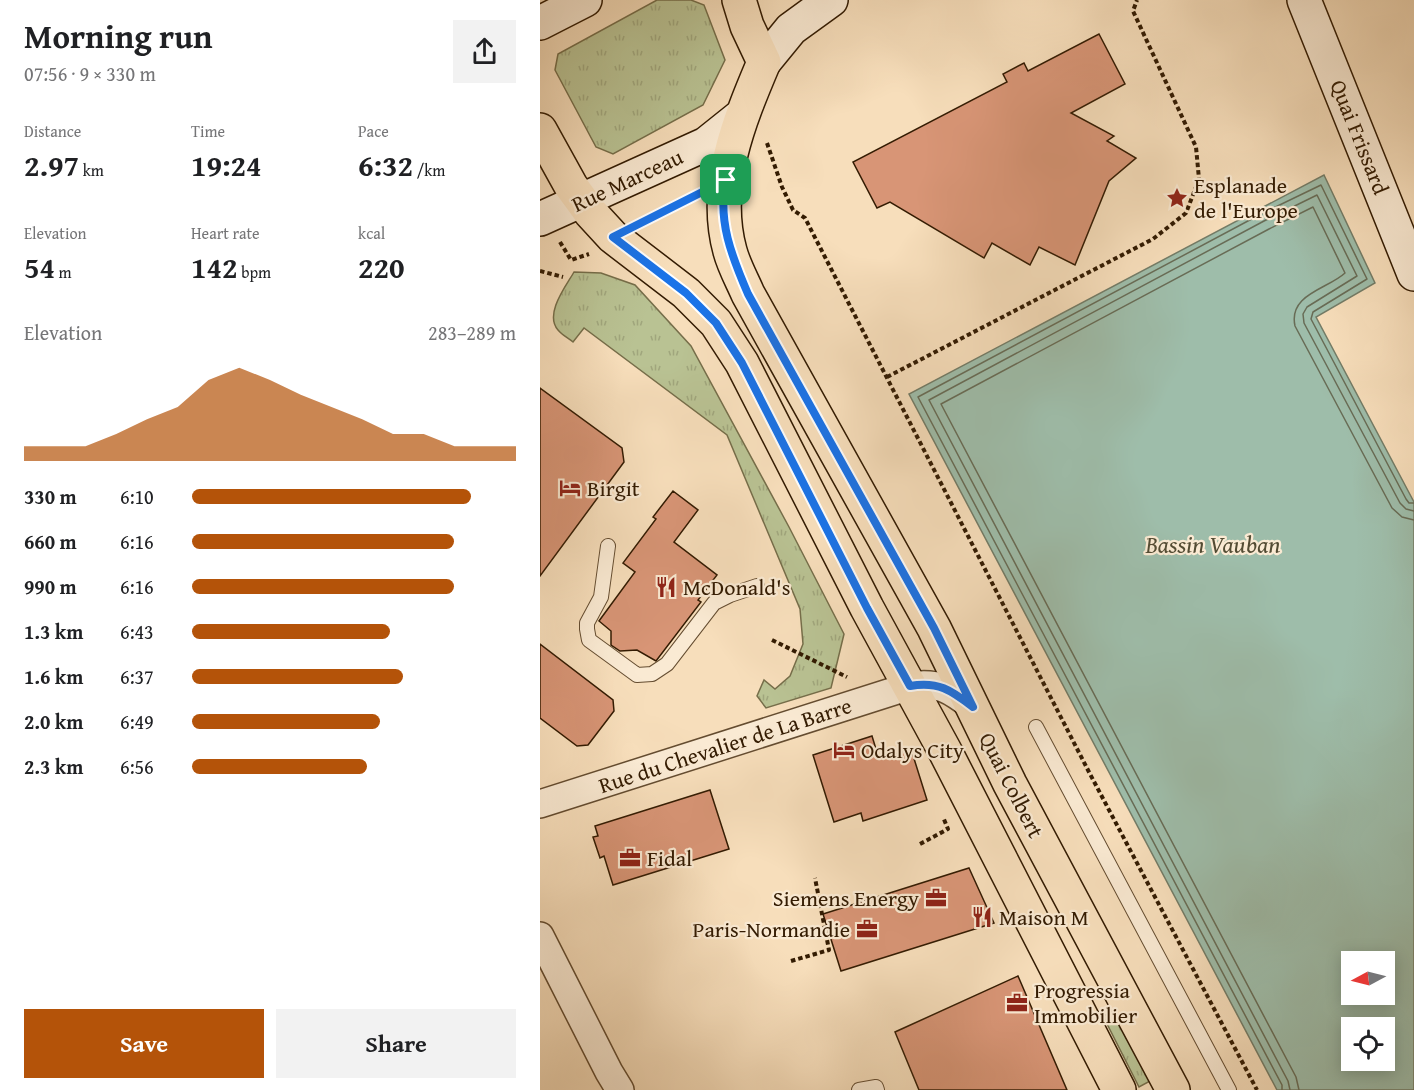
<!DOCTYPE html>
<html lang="en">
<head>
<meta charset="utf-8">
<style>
	:root { --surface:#fff; --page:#f2f2f2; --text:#202124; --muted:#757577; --accent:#b45309 }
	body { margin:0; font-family:"Gentium Book Plus",serif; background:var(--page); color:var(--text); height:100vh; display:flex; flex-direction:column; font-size:22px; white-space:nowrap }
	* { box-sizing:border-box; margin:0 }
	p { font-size:20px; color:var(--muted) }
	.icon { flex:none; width:33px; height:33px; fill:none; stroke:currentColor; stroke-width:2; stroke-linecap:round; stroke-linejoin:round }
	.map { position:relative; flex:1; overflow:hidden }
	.sheet { display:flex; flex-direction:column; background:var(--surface); width:540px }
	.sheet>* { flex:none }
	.needle { width:39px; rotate:263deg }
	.tools { position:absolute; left:801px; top:951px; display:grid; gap:12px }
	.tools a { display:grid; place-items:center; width:54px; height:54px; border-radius:0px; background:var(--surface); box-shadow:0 3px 15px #0003; font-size:30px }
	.pin { position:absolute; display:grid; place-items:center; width:51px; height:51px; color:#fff; margin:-26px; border-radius:12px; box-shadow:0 3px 9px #0006 }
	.round { display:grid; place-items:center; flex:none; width:63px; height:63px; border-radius:0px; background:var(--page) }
	.head { display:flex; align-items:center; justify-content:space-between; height:102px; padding:0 24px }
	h1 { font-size:33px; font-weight:700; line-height:45px }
	.stats { display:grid; grid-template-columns:repeat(3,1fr); gap:9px; height:102px; padding:6px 24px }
	.stats div { display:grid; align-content:center }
	.stats b { font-size:30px; font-weight:700 }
	.stats small { font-size:16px; font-weight:400 }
	.stats p { font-size:16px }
	.chart { height:168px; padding:12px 24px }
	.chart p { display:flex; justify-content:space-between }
	.chart svg { width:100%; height:108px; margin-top:6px; fill:var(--accent); opacity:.7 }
	.button { display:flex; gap:12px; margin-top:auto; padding:12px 24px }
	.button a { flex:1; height:69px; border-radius:0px; background:var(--accent); color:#fff; font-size:24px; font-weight:700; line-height:69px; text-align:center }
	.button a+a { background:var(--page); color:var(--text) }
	ul { padding:0 24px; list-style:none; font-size:20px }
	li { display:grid; grid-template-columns:96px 72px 1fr; align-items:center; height:45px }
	li i { height:15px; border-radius:8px; background:var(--accent) }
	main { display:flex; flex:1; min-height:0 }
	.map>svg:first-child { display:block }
	.grass { fill:url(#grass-tufts); stroke:#766e4a; stroke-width:1.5 }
	.water { fill:#9ebdaa; stroke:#737c67; stroke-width:1.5; fill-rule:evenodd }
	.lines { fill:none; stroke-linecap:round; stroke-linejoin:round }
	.shore { stroke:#686c56; stroke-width:1.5 }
	.building { fill:#d89576; stroke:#331b02; stroke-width:1.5 }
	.lane-casing { stroke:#644c30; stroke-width:16 }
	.street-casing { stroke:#644c30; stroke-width:30 }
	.secondary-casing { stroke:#331b02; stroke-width:36 }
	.primary-casing { stroke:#331b02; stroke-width:36 }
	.path { stroke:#331b02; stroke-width:4; stroke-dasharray:4.5 3; stroke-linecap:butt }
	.lane { stroke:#faead3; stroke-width:14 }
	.street { stroke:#faead3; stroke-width:27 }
	.secondary { stroke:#faead3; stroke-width:33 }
	.primary { stroke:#f7debb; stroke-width:33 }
	.route-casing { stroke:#fff; stroke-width:12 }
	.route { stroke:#1a73e8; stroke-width:8 }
	.labels { text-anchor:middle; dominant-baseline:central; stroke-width:4.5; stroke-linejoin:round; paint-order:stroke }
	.street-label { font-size:22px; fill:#331b02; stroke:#faead3 }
	.poi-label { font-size:22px; fill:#331b02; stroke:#faead3; text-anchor:start }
	.water-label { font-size:24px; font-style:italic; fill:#534c34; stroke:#faead3 }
</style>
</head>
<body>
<main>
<section class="sheet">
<div class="head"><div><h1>Morning run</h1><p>07:56 · 9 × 330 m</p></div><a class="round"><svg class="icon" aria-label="share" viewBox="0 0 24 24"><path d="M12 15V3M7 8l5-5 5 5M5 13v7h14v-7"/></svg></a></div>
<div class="stats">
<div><p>Distance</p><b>2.97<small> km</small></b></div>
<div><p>Time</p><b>19:24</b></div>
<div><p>Pace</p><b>6:32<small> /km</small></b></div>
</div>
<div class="stats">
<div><p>Elevation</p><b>54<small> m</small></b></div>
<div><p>Heart rate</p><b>142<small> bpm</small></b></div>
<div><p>kcal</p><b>220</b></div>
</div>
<div class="chart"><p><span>Elevation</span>283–289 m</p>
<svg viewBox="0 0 160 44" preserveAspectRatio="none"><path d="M0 44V38L10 38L20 38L30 33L40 27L50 22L60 11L70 6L80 11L90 17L100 22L110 27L120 33L130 33L140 38L150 38L160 38V44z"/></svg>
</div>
<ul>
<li><b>330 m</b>6:10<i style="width:86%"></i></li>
<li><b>660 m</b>6:16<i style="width:81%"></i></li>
<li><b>990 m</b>6:16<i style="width:81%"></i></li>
<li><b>1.3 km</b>6:43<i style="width:61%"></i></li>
<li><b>1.6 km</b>6:37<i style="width:65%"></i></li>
<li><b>2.0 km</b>6:49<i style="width:58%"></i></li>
<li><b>2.3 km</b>6:56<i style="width:54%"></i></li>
</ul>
<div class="button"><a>Save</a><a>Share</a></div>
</section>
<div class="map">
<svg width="874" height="1090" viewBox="0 0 874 1090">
	<defs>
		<pattern id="grass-tufts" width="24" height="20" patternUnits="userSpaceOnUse" patternTransform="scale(1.5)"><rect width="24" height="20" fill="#b9c293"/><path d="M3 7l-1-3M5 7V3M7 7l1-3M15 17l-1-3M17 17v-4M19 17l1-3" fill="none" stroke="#a0a67d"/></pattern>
	</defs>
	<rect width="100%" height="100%" fill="#f7debb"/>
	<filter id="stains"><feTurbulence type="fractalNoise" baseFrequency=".00333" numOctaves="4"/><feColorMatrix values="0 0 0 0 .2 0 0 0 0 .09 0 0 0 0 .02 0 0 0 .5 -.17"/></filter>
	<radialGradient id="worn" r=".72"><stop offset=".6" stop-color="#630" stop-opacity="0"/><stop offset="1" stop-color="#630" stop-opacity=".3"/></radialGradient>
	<!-- grass -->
	<g class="grass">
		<polygon points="117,0 151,0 164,5 185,60 163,105 73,154 56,147 15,70 18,54"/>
		<path d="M34,272L61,273L95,285L151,346L249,527L304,634L291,688L226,708L217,696L224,680L235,689L250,676L263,644L260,609L187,435L44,328L33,342C28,338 22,335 18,330C4,314 26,286 34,272Z"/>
		<polygon points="576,1010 612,1080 599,1087 563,1016"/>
	</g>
	<!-- water -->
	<path class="water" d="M784,175L835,283L776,317L874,502V1090H737L369,394ZM812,962H844V994H812ZM812,1028H844V1060H812Z"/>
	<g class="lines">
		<!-- shore -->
		<g class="shore">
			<polyline points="742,1090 742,1085 378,397 721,214 781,185 827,279 773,312 771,319 866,499 869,503 874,503"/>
			<polyline points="750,1090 748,1081 389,400 724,221 777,195 817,276 767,307 763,314 764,323 860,503 866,509 874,511"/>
			<path d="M759,1090L756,1077L401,404L729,229L773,207L805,273C788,289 748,294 755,326L852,508L862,517L874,520"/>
		</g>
	</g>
	<!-- building -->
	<g class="building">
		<polygon points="559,34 585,84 531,113 574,136 567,141 596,158 569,181 535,265 499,247 490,265 452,243 444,258 350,202 337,208 313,162 467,82 463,74 484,63 488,71"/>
		<polygon points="0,388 82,448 84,462 0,576"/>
		<polygon points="133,491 158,510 134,542 177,575 158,600 161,602 116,661 97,650 80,651 71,645 71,631 59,621 95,572 83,563 116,519 113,517"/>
		<polygon points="0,644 73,700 74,711 48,745 37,746 0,718"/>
		<polygon points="332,736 339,759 371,749 387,800 323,821 321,813 294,822 273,755"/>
		<polygon points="170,790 189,849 73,885 64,856 60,858 53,837 58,836 55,826"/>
		<polygon points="429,868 454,923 301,971 283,914"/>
		<polygon points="478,976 527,1090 379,1090 355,1032"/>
	</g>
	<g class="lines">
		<defs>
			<g id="lane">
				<polyline points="68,546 61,597 47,623 47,629 49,640 97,675 112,674 127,664 174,603 190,595 217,586"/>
				<polyline points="496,727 689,1090"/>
				<polyline points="319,1090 336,1087 337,1090"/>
			</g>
			<g id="street">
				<path d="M0,804L370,686C398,681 411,690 433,707"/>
				<polyline points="0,936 69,1072 80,1090"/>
			</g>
			<g id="secondary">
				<polyline points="764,0 874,274"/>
				<polyline points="0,23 45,0"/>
				<polyline points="224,62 251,29 291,0"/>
				<polyline points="0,219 166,144 201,116"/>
			</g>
			<g id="primary">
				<path d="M199,0L207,26L224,62C199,121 172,186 190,251C194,266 202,280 208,294L394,628L470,784L633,1090"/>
				<polyline points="0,130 31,186 50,212 73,237 146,293 176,323 202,363 327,608 406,753 579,1090"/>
			</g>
		</defs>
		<!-- lane casing -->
		<use href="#lane" class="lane-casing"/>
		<!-- street casing -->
		<use href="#street" class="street-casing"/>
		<!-- secondary casing -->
		<use href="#secondary" class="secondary-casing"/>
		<!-- primary casing -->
		<use href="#primary" class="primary-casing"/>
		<!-- path -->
		<g class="path">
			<polyline points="227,143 242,187 253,210 265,218 550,774 717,1090"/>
			<polyline points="102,222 156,194"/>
			<polyline points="20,242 31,260 49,254"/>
			<polyline points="0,271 23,277"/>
			<polyline points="347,377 613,239 646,213 659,179 656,147 593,11 597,0"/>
			<polyline points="232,640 307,677"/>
			<polyline points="380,844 408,829 403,817"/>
			<polyline points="251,961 289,950 275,878"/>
		</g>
		<!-- lane -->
		<use href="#lane" class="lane"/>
		<!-- street -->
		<use href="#street" class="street"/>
		<!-- secondary -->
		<use href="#secondary" class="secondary"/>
		<!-- primary -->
		<use href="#primary" class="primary"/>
	</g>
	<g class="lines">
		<defs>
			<path id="route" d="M186,180C177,220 192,257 208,294L394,628L433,707C411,690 398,681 370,686L327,608L202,363L176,323L146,293L73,237Z"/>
		</defs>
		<!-- route casing -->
		<use href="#route" class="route-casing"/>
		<!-- route -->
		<use href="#route" class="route"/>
	</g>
	<!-- icons -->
	<defs>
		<symbol id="sight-bare" viewBox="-9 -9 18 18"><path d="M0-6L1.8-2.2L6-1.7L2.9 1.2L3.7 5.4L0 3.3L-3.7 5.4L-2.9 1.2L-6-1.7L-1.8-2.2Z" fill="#8f2418" stroke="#faead3" stroke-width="2.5" paint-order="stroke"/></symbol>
		<symbol id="hotel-bare" viewBox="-9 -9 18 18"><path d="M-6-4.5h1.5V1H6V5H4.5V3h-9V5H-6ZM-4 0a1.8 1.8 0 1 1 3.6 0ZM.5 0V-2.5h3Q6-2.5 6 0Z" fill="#8f2418" stroke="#faead3" stroke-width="2.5" paint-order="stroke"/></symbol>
		<symbol id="restaurant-bare" viewBox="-9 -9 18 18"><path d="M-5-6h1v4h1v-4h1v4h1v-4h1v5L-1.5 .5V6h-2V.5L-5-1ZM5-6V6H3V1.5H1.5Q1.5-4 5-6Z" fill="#8f2418" stroke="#faead3" stroke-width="2.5" paint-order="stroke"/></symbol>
		<symbol id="office-bare" viewBox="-9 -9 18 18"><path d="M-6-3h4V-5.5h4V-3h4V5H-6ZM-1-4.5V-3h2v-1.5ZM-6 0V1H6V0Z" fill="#8f2418" stroke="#faead3" stroke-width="2.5" paint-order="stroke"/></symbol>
	</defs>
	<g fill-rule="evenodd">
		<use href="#sight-bare" x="622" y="183" width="30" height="30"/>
		<use href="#hotel-bare" x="15" y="473" width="30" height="30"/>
		<use href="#restaurant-bare" x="111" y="572" width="30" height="30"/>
		<use href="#hotel-bare" x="289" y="735" width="30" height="30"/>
		<use href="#office-bare" x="75" y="843" width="30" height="30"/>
		<use href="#office-bare" x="381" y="883" width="30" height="30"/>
		<use href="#restaurant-bare" x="427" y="902" width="30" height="30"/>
		<use href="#office-bare" x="312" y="914" width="30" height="30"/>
		<use href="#office-bare" x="462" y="988" width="30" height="30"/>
	</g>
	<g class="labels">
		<!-- street labels -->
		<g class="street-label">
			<text transform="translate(820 137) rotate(68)">Quai Frissard</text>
			<text transform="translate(87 180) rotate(-25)">Rue Marceau</text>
			<text transform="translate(185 745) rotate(-18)">Rue du Chevalier de La Barre</text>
			<text transform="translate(472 785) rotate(63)">Quai Colbert</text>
		</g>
		<!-- poi labels -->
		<g class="poi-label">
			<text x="654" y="185">Esplanade<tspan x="654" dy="25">de l'Europe</tspan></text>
			<text x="47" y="488">Birgit</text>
			<text x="143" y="587">McDonald's</text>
			<text x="321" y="750">Odalys City</text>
			<text x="107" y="858">Fidal</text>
			<text x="379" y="898" text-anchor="end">Siemens Energy</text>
			<text x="459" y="917">Maison M</text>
			<text x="310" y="929" text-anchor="end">Paris-Normandie</text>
			<text x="494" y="990">Progressia<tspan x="494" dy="25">Immobilier</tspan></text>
		</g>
		<!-- water labels -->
		<g class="water-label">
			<text x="673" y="544">Bassin Vauban</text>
		</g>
	</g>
	<rect width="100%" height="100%" filter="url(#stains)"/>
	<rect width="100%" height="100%" fill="url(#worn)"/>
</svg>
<div class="tools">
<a><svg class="needle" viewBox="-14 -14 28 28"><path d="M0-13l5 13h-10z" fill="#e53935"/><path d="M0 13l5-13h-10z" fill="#757577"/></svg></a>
<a><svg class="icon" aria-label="locate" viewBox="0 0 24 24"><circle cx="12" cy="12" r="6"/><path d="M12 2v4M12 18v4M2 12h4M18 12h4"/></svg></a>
</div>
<div class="pin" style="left:186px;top:180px;background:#1e9e55"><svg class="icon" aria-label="arrive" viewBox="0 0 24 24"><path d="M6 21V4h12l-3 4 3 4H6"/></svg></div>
</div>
</main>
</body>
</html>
